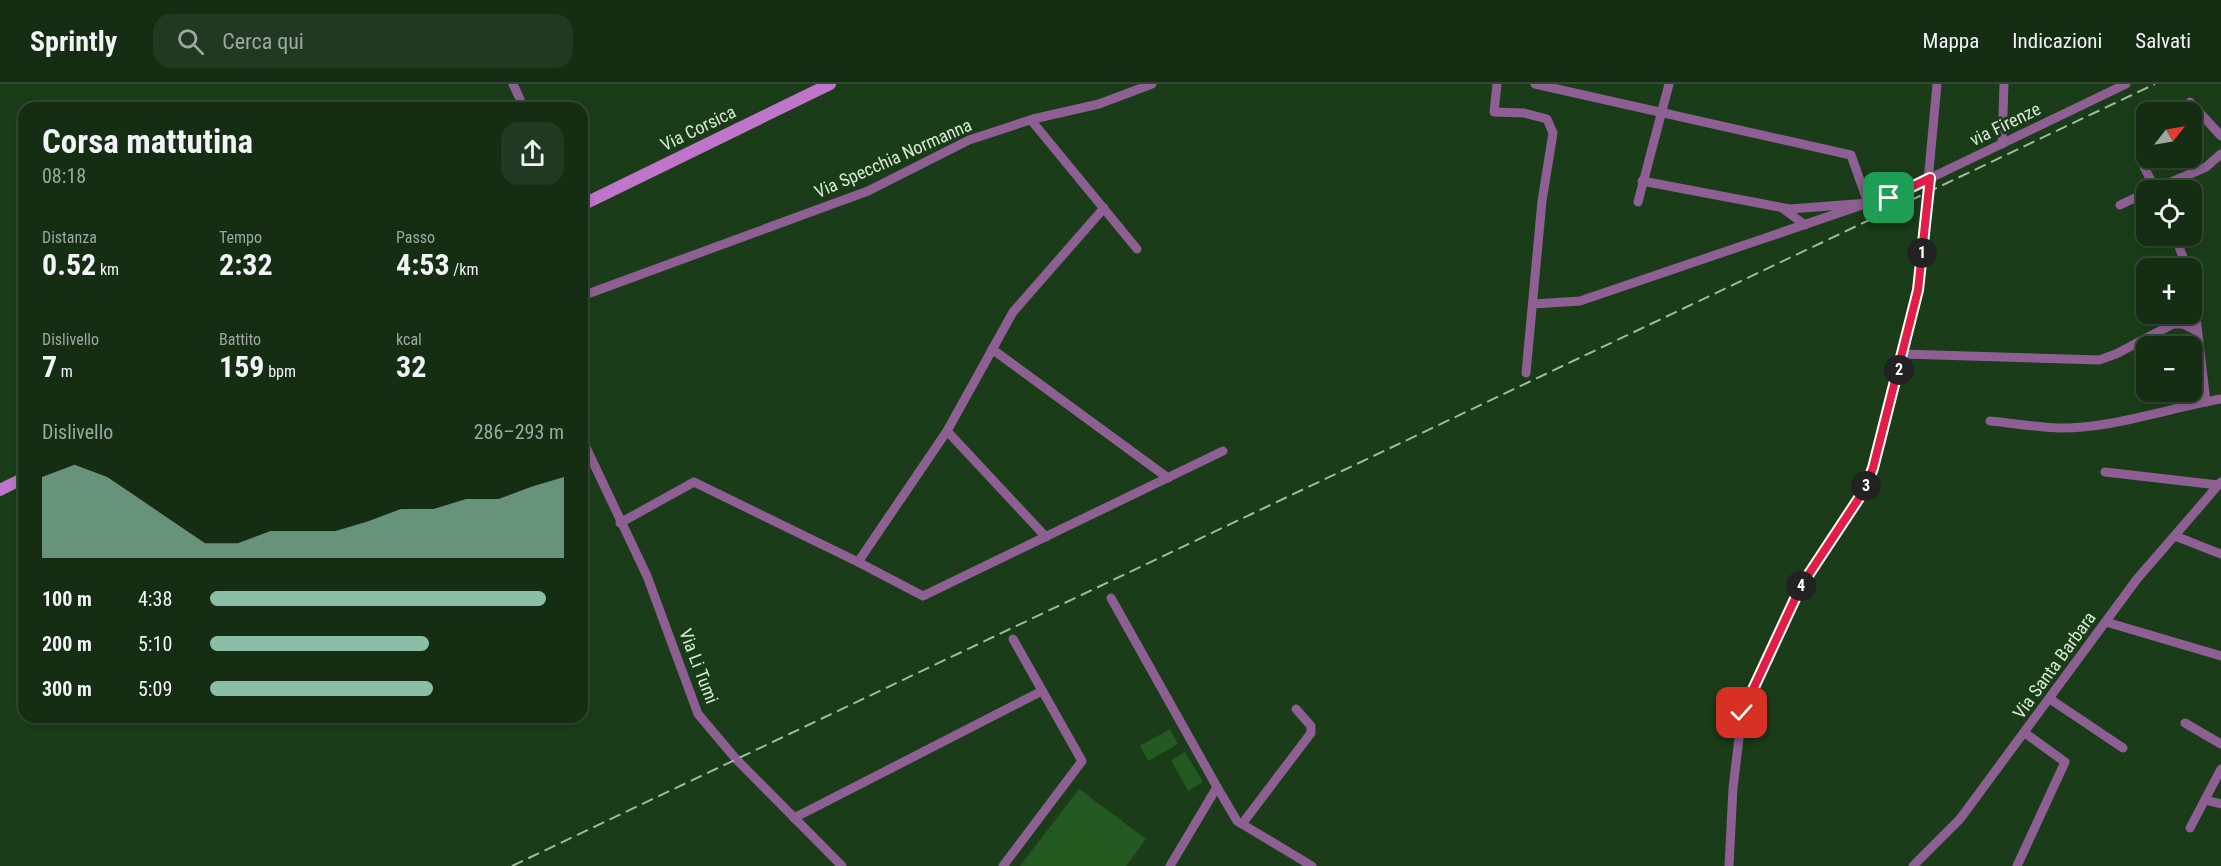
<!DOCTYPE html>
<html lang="it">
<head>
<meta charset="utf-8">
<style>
	:root { --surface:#142d13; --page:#213921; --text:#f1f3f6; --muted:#9da8a0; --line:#334933; --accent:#8abfa5 }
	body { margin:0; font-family:"Roboto Condensed",sans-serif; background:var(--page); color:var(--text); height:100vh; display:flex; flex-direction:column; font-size:22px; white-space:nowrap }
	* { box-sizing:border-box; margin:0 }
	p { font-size:20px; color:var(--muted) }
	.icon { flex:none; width:33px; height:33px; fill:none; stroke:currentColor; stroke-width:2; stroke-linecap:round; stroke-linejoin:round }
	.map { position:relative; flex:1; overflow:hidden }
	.sheet { position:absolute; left:18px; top:18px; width:570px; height:621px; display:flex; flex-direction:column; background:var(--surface); border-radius:18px; box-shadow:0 3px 9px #0003,0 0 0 2px var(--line) }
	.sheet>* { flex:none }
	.needle { width:39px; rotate:59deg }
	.controls { position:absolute; left:2136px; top:18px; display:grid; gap:12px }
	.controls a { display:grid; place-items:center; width:66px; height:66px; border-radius:12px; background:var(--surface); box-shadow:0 3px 9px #0003,0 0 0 2px var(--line); font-size:30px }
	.pin { position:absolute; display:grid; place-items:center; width:51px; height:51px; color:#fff; margin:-26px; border-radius:12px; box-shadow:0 3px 9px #0006 }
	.km { position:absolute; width:30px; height:30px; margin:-15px; border-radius:50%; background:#222; color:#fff; font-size:16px; line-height:30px; text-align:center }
	.round { display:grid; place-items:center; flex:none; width:63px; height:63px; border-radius:18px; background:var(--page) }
	.headline { display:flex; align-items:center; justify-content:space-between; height:102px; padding:0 24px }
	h1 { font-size:33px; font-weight:700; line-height:45px }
	.figures { display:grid; grid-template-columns:repeat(3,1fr); gap:9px; height:102px; padding:6px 24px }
	.figures div { display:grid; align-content:center }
	.figures b { font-size:30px; font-weight:700 }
	.figures small { font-size:16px; font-weight:400 }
	.figures p { font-size:16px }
	.chart { height:168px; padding:12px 24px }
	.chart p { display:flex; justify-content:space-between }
	.chart svg { width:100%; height:108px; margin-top:6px; fill:var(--accent); opacity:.7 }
	ul { padding:0 24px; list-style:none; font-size:20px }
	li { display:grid; grid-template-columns:96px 72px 1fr; align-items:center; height:45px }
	li i { height:15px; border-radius:8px; background:var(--accent) }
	header { display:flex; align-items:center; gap:36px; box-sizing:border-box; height:84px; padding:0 30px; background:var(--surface); border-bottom:2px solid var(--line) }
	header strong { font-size:28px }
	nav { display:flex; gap:33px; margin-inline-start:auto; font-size:21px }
	.search { width:420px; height:54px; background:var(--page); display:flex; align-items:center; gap:15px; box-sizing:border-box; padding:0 21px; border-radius:18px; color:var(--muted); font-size:22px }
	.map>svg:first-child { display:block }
	.green { fill:#255922 }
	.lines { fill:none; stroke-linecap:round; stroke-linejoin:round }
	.street { stroke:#8d5f93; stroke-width:9 }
	.secondary { stroke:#bf75c9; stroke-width:12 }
	.rail { stroke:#a2b9a0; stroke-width:2; stroke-dasharray:12 6; stroke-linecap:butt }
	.route-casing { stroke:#fff; stroke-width:12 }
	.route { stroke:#e11d48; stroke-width:8 }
	.labels { text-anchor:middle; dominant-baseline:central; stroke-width:6; stroke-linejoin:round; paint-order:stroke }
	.street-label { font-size:18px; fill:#d6e9d3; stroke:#1b3c19 }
</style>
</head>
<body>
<header>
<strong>Sprintly</strong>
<div class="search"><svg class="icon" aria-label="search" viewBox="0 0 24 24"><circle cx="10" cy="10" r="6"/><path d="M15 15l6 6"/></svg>Cerca qui</div>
<nav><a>Mappa</a><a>Indicazioni</a><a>Salvati</a></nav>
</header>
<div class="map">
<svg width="2221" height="782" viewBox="0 0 2221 782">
	<rect width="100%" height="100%" fill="#1b3c19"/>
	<!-- green -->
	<g class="green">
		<polygon points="1170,645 1178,660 1148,677 1140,662"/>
		<polygon points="1185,668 1203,698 1188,707 1171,676"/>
		<polygon points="1079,705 1146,755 1126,782 1020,782"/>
	</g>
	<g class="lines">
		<!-- street -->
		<g class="street">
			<polyline points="513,0 524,24"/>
			<polyline points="1497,0 1494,28 1524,29 1547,35 1553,49 1542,117 1526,289"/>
			<polyline points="2190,18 2221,52"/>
			<polyline points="1031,36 1137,165"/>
			<polyline points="2002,60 2004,0"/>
			<polyline points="2144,83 2156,106"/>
			<polyline points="1642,97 1790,125 1868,119 1889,114 2126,0"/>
			<polyline points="2153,106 2206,83 2221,70"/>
			<polyline points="1638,118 1669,0"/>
			<polyline points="2120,121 2146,109"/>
			<polyline points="1782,124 1805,141"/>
			<polyline points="2175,152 2187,184"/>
			<polyline points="2192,200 2206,318"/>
			<polyline points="582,212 868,107 969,56 1033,35 1099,20 1152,0"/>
			<polyline points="1533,220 1580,217 1868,119 1851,71 1535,0"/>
			<polyline points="992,265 1168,394"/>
			<polyline points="1903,270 2099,276 2116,270 2173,240 2183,240 2197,247"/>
			<path d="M1990,337C2012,339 2035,343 2058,344C2111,345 2169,324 2221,315"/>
			<polyline points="947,347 1046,453"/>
			<polyline points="582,355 647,492 698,630 736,675 842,782"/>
			<polyline points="2105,388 2218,401"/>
			<polyline points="620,439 694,398 858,478 947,347 1013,228 1104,124"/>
			<polyline points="2175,452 2221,470"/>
			<polyline points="858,478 923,512 1223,367"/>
			<polyline points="1111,514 1217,703 1170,782"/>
			<polyline points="2106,538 2221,572"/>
			<polyline points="2050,615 2123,664"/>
			<polyline points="2185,639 2221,660"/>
			<polyline points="1217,703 1237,737 1312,782"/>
			<polyline points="2205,716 2221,720"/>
			<polyline points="794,734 1042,607"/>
			<polyline points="1242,740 1311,649 1311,642 1296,625"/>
			<polyline points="2190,744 2221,685"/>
			<polyline points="1003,782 1082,677 1013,555"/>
			<polyline points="1729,782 1733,704 1742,629 1801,502 1865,405 1881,359 1918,206 1937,0"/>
			<polyline points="1913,782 1960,735 2137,495 2221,398"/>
			<polyline points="2017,782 2065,678 2025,649"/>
		</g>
		<!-- secondary -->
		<g class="secondary">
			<polyline points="582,121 830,0"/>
			<polyline points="0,406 24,394"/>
		</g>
		<!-- rail -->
		<polyline class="rail" points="512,782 2155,0"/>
	</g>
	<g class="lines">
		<defs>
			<polyline id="route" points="1742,629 1801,502 1865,405 1873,384 1918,206 1930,94 1889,114"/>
		</defs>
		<!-- route casing -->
		<use href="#route" class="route-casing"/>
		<!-- route -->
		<use href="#route" class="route"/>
	</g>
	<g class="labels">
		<!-- street labels -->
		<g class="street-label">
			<text transform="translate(2005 40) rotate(-26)">via Firenze</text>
			<text transform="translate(698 44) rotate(-26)">Via Corsica</text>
			<text transform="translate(893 74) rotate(-24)">Via Specchia Normanna</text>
			<text transform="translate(2054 581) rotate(-54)">Via Santa Barbara</text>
			<text transform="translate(699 582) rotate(69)">Via Li Tumi</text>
		</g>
	</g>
</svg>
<div class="controls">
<a><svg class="needle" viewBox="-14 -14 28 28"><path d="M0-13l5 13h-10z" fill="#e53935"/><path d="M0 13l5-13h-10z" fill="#9da8a0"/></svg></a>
<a><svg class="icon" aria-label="locate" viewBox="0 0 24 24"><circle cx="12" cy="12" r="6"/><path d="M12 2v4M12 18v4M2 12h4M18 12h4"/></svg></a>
<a>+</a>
<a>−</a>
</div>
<div class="pin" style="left:1889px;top:114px;background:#1e9e55"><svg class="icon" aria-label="arrive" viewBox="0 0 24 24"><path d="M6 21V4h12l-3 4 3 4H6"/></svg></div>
<div class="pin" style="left:1742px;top:629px;background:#d93025"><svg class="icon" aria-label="check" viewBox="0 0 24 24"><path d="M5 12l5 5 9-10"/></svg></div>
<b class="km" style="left:1922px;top:169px">1</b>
<b class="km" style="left:1899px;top:286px">2</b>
<b class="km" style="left:1866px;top:402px">3</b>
<b class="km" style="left:1801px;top:502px">4</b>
<section class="sheet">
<div class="headline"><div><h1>Corsa mattutina</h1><p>08:18</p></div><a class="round"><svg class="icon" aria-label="share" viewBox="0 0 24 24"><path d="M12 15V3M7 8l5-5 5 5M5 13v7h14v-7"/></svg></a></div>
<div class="figures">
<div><p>Distanza</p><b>0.52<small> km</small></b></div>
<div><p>Tempo</p><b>2:32</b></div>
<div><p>Passo</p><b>4:53<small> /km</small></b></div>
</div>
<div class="figures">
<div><p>Dislivello</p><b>7<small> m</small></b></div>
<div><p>Battito</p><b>159<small> bpm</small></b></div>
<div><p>kcal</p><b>32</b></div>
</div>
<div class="chart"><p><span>Dislivello</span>286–293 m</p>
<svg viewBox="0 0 160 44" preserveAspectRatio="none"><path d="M0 44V11L10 6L20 11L30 20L40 29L50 38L60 38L70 33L80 33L90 33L100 29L110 24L120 24L130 20L140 20L150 15L160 11V44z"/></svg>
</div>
<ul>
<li><b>100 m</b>4:38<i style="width:95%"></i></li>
<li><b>200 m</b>5:10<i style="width:62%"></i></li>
<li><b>300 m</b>5:09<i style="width:63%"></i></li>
</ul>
</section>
</div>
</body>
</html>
